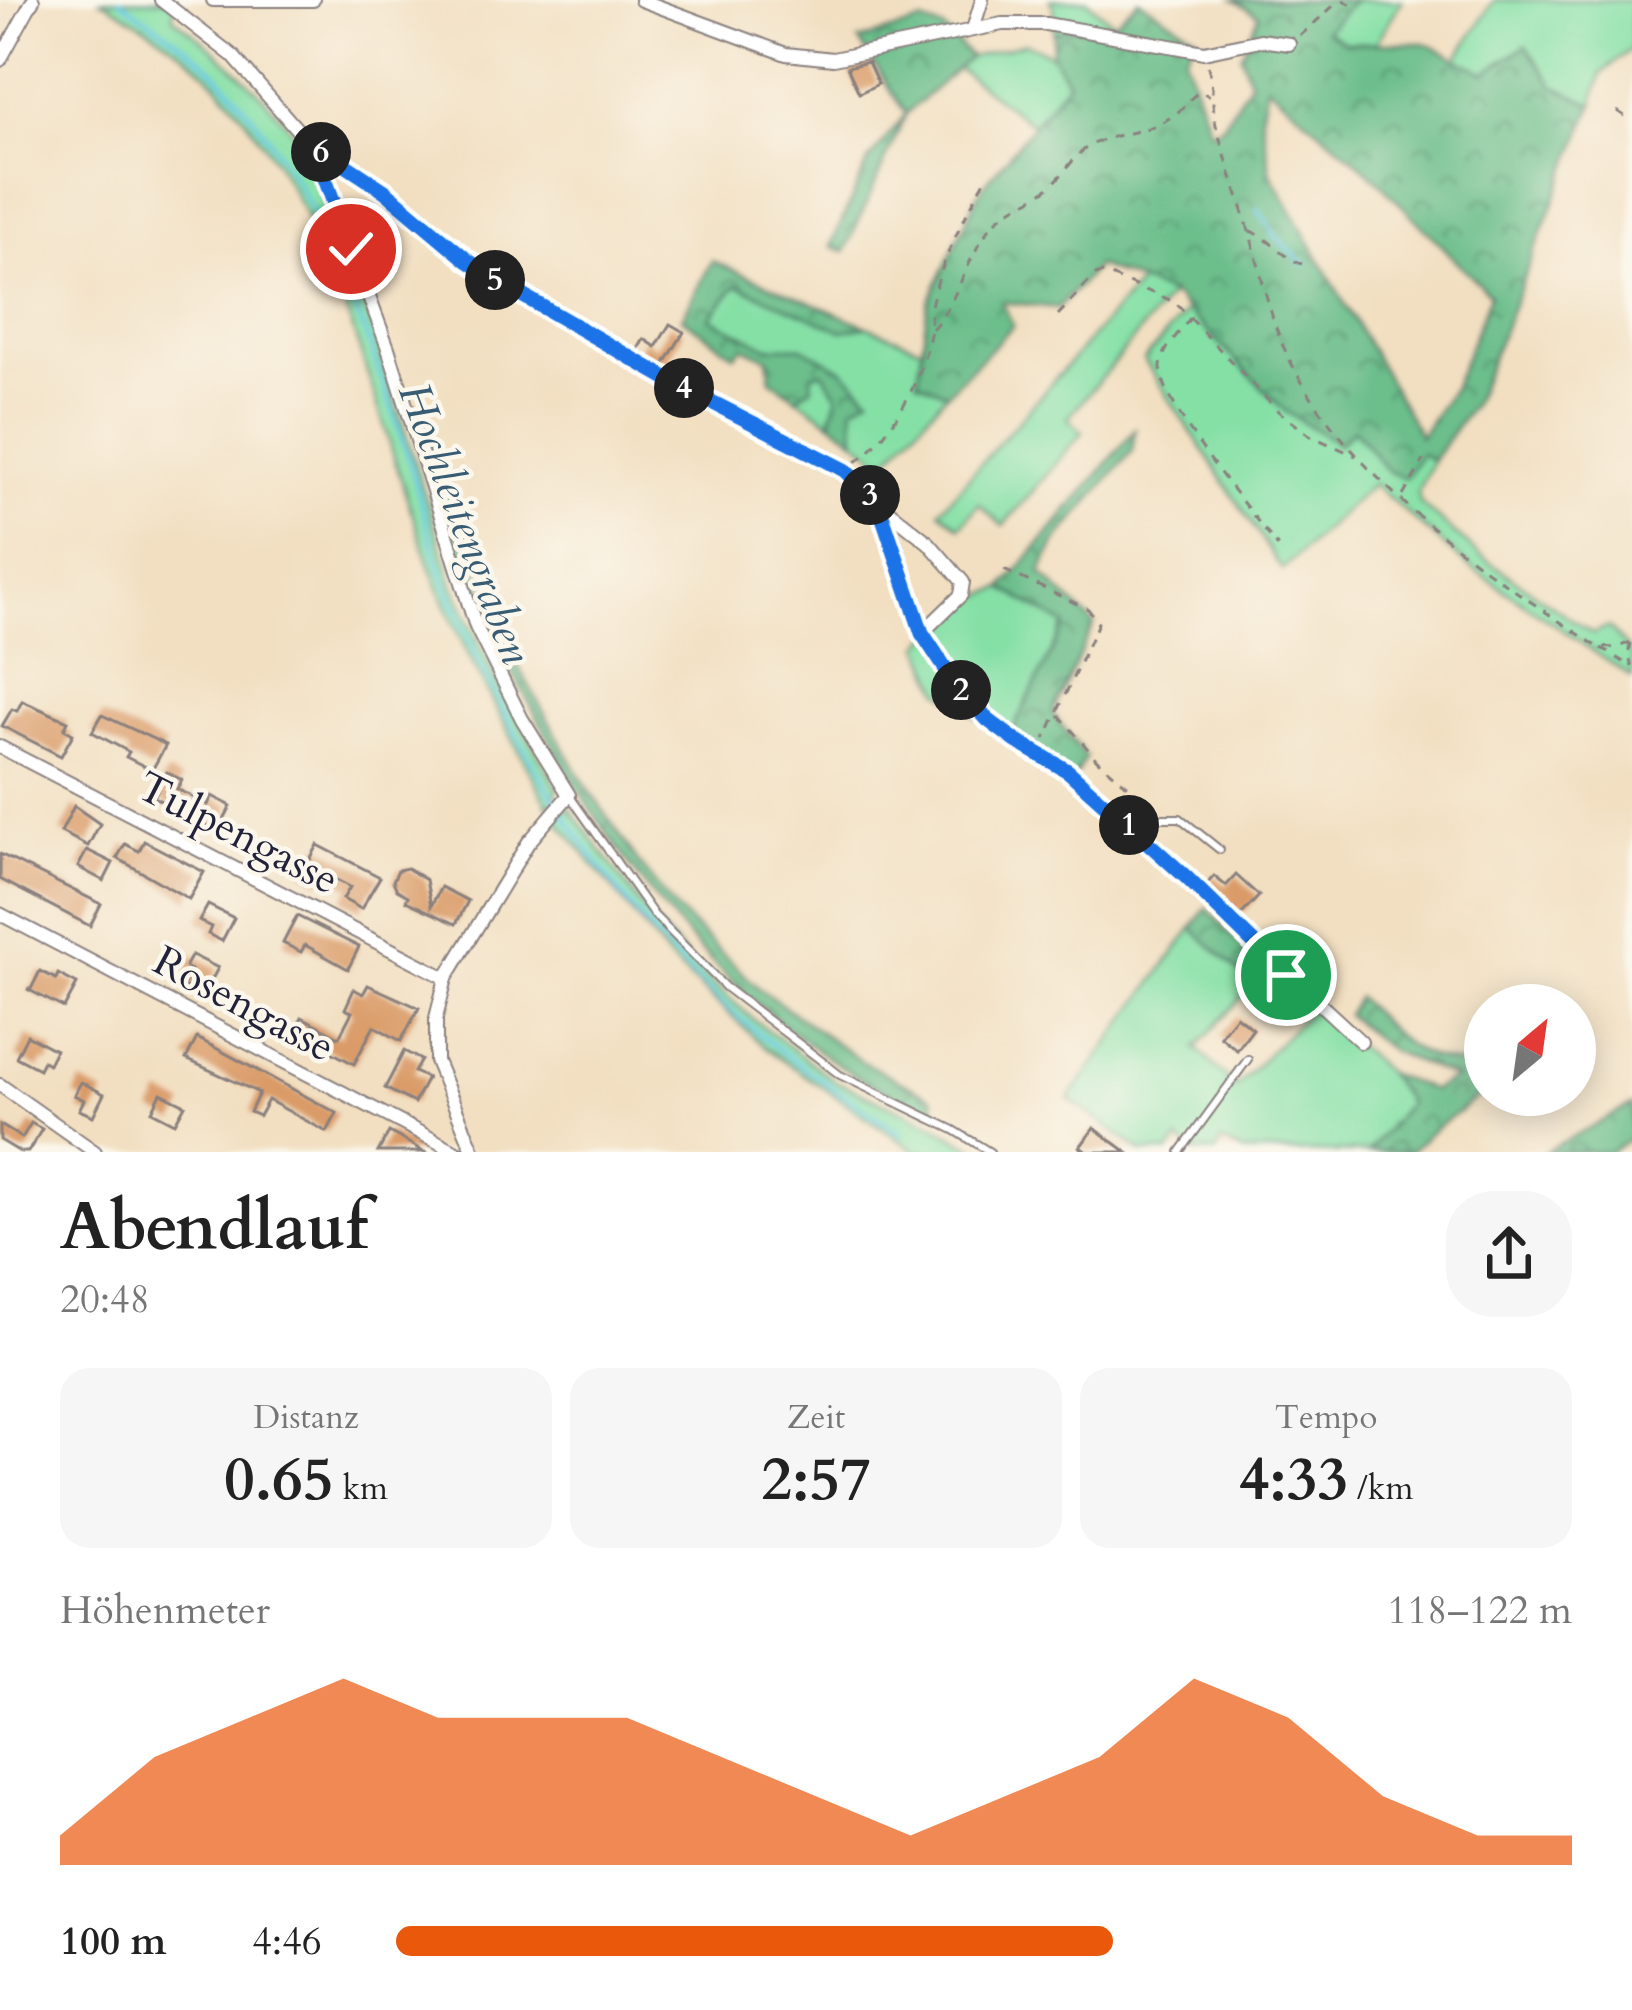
<!DOCTYPE html>
<html lang="de">
<head>
<meta charset="utf-8">
<style>
	:root { --surface:#fff; --page:#f6f6f6; --text:#222; --muted:#767676; --accent:#ea580c }
	body { margin:0; font-family:Cardo,serif; background:var(--page); color:var(--text); height:100vh; display:flex; flex-direction:column; font-size:45px; white-space:nowrap }
	* { box-sizing:border-box; margin:0 }
	p { font-size:39px; color:var(--muted) }
	.icon { flex:none; width:66px; height:66px; fill:none; stroke:currentColor; stroke-width:2; stroke-linecap:round; stroke-linejoin:round }
	.map { position:relative; height:1152px; overflow:hidden }
	.details { display:flex; flex-direction:column; background:var(--surface); flex:1 }
	.details>* { flex:none }
	.needle { width:78px; rotate:29deg }
	.buttons { position:absolute; left:1464px; top:984px; display:grid; gap:24px }
	.buttons a { display:grid; place-items:center; width:132px; height:132px; border-radius:50%; background:var(--surface); box-shadow:0 6px 30px #0003; font-size:60px }
	.pin { position:absolute; display:grid; place-items:center; width:102px; height:102px; color:#fff; margin:-51px; border:6px solid #fff; border-radius:50%; box-shadow:0 3px 12px #0007 }
	.km { position:absolute; width:60px; height:60px; margin:-30px; border-radius:50%; background:#222; color:#fff; font-size:33px; line-height:60px; text-align:center }
	.round { display:grid; place-items:center; flex:none; width:126px; height:126px; border-radius:48px; background:var(--page) }
	.headline { display:flex; align-items:center; justify-content:space-between; height:204px; padding:0 60px }
	h1 { font-size:66px; font-weight:600; line-height:90px }
	.figures { display:grid; grid-template-columns:repeat(3,1fr); gap:18px; height:204px; padding:12px 60px }
	.figures div { display:grid; align-content:center; border-radius:30px; background:var(--page); text-align:center }
	.figures b { font-size:60px; font-weight:600 }
	.figures small { font-size:33px; font-weight:400 }
	.figures p { font-size:33px }
	.chart { height:336px; padding:24px 60px }
	.chart p { display:flex; justify-content:space-between }
	.chart svg { width:100%; height:216px; margin-top:12px; fill:var(--accent); opacity:.7 }
	ul { padding:0 60px; list-style:none; font-size:39px }
	li { display:grid; grid-template-columns:192px 144px 1fr; align-items:center; height:90px }
	li i { height:30px; border-radius:15px; background:var(--accent) }
	.map>svg:first-child { display:block }
	.green { fill:#85e0a6; stroke:#548170; stroke-width:3 }
	.forest { fill:url(#forest-crowns); stroke:#477063; stroke-width:3; fill-rule:evenodd }
	.lines { fill:none; stroke-linecap:round; stroke-linejoin:round }
	.stream { stroke:#63c7e1; stroke-width:4.5 }
	.building { fill:#da9b67 }
	.service-casing { stroke:#8a807e; stroke-width:10 }
	.minor-casing { stroke:#8a807e; stroke-width:16 }
	.path { stroke:#8a807e; stroke-width:3; stroke-dasharray:9 9; stroke-linecap:butt }
	.service { stroke:#fff; stroke-width:6 }
	.minor { stroke:#fff; stroke-width:12 }
	.route-casing { stroke:#fff; stroke-width:24 }
	.route { stroke:#1a73e8; stroke-width:15 }
	.labels { text-anchor:middle; dominant-baseline:central; stroke-width:9; stroke-linejoin:round; paint-order:stroke }
	.street-label { font-size:42px; fill:#22223b; stroke:#fbf7ec }
	.water-label { font-size:45px; font-style:italic; fill:#395c75; stroke:#fbf7ec }
</style>
</head>
<body>
<div class="map">
<svg width="1632" height="1152" viewBox="0 0 1632 1152">
	<defs>
		<pattern id="forest-crowns" width="20" height="18" patternUnits="userSpaceOnUse" patternTransform="scale(3)"><rect width="20" height="18" fill="#6cbe8b"/><path d="M2 6a3 3 0 1 1 6 0M12 15a3 3 0 1 1 6 0" fill="none" stroke="#589a73"/></pattern>
	</defs>
	<rect width="100%" height="100%" fill="#fbf7ec"/>
	<filter id="ink" filterUnits="userSpaceOnUse"><feTurbulence type="fractalNoise" baseFrequency=".00833" numOctaves="2"/><feDisplacementMap in="SourceGraphic" scale="24" xChannelSelector="R" yChannelSelector="G"/><feConvolveMatrix kernelMatrix="1 2 1 2 8 2 1 2 1" color-interpolation-filters="sRGB"/></filter>
	<filter id="wash" filterUnits="userSpaceOnUse"><feTurbulence type="fractalNoise" baseFrequency=".004" numOctaves="4" result="noise"/><feDisplacementMap in="SourceGraphic" scale="48" xChannelSelector="R" yChannelSelector="G"/><feGaussianBlur stdDeviation="2.7" result="paint"/><feColorMatrix in="noise" values="0 0 0 0 0 0 0 0 0 0 0 0 0 0 0 0 0 1.4 0 .05"/><feComposite in="paint" operator="in"/></filter>
	<g filter="url(#wash)">
		<rect width="100%" height="100%" fill="#f2dfc1"/>
		<!-- green -->
		<g class="green">
			<path d="M101,0H174L173,17C224,57 277,102 309,158L366,308L453,584L495,679L558,789L549,807C513,737 471,667 441,594C373,423 347,228 219,86C188,52 141,23 101,0Z"/>
			<polygon points="1050,0 1086,0 1114,23 1054,32 1054,8"/>
			<polygon points="1355,0 1402,0 1376,43 1346,43 1325,31"/>
			<polygon points="1494,0 1632,0 1632,48 1601,74 1593,105 1554,86 1526,47 1485,73 1457,59"/>
			<polygon points="1026,43 1052,55 1068,82 1033,125 957,68 970,57"/>
			<polygon points="1141,281 1171,294 1068,418 1083,432 1003,526 979,504 960,527 940,510"/>
			<polygon points="737,285 842,330 867,326 922,348 918,380 947,393 885,463 855,439 853,407 802,347 768,348 710,318"/>
			<polygon points="1188,309 1285,410 1338,443 1353,429 1387,471 1422,454 1433,460 1418,491 1420,503 1477,553 1593,634 1609,627 1632,654 1632,678 1461,560 1373,484 1282,570 1144,360"/>
			<polygon points="823,372 838,396 830,421 797,398 812,387 810,374"/>
			<polygon points="1003,588 1065,625 1008,740 940,690 921,645 963,602"/>
			<polygon points="569,807 647,914 709,981 754,1020 835,1081 932,1124 980,1152 917,1152 766,1048 669,959 554,816"/>
			<polygon points="1192,928 1253,985 1196,1048 1236,1087 1313,1007 1387,1073 1408,1103 1368,1152 1243,1152 1222,1142 1216,1152 1197,1152 1178,1141 1169,1152 1142,1152 1069,1099"/>
		</g>
		<!-- forest -->
		<g class="forest">
			<path d="M1139,0L1198,37L1185,56L1210,131L1222,125L1250,82L1241,55L1259,16L1234,0H1355L1325,31L1346,43H1425L1485,73L1526,46L1554,86L1593,105L1474,402L1433,460L1421,454L1405,478L1387,471L1354,429L1339,444L1285,411L1171,294L1097,266L1058,308L1002,302L1013,326L947,393L918,381L928,303L981,189L1068,82L1052,55L1054,32L1114,23ZM1267,85L1368,171L1490,295L1453,387L1420,436L1271,174L1261,115Z"/>
			<polygon points="921,22 944,29 970,57 906,114 845,252 831,246 868,162 906,114 859,41"/>
			<polygon points="712,261 867,326 842,331 737,285 710,318 768,347 802,347 842,369 870,396 853,407 855,439 830,421 838,396 823,372 811,374 812,387 797,398 771,380 768,358 743,347 735,355 682,318"/>
			<path d="M424,414L465,527L495,625L578,773L640,865L676,910L761,990L861,1061L933,1098L935,1106L930,1111C903,1098 873,1088 848,1071C704,979 613,860 534,711C518,682 500,653 487,623C459,556 439,485 418,415Z"/>
			<polygon points="1135,430 1132,451 1055,543 1041,573 1094,624 1052,713 1086,757 1070,784 1008,740 1065,625 1003,588"/>
			<polygon points="1207,908 1264,973 1253,985 1192,928"/>
			<path d="M1357,997C1401,1041 1418,1065 1485,1066V1092L1432,1131L1410,1152H1368L1408,1103L1387,1073L1433,1090L1455,1078L1391,1051L1346,1015Z"/>
			<polygon points="1632,1105 1632,1138 1611,1152 1544,1152"/>
		</g>
		<g class="lines">
			<!-- stream -->
			<g class="stream">
				<path d="M120,0C154,26 191,47 220,78C318,182 364,325 408,457C422,500 430,545 447,587C504,729 585,867 693,975C755,1038 829,1085 902,1134"/>
				<polyline points="1258,209 1274,235 1304,264"/>
			</g>
		</g>
		<g id="blocks">
			<!-- building -->
			<g class="building">
				<polygon points="868,62 878,84 859,93 847,67"/>
				<polygon points="670,324 684,332 664,365 637,351 644,339 656,347"/>
				<polygon points="22,701 68,721 64,729 73,734 61,756 2,726 12,709 17,711"/>
				<polygon points="102,715 166,745 152,770 126,757 129,752 92,732"/>
				<polygon points="167,772 182,780 177,789 208,805 212,796 231,806 218,831 154,797"/>
				<polygon points="74,806 100,824 88,846 61,832"/>
				<polygon points="144,841 204,872 189,899 117,858 125,844 139,851"/>
				<polygon points="318,845 380,877 361,909 343,899 350,887 327,875 323,883 303,872"/>
				<polygon points="87,850 113,863 104,881 78,867"/>
				<polygon points="0,854 101,904 90,926 0,879"/>
				<polygon points="407,868 426,880 431,906 441,887 468,901 456,924 406,901 408,896 397,890 393,881 398,870"/>
				<polygon points="1236,875 1259,896 1240,916 1206,885 1214,876 1226,886"/>
				<polygon points="208,905 234,918 222,941 208,934 211,927 199,921"/>
				<polygon points="297,916 359,947 348,969 305,945 301,952 283,943"/>
				<polygon points="192,955 218,968 203,996 183,986 191,970 185,967"/>
				<polygon points="40,971 56,979 58,974 77,984 64,1008 27,989 31,989"/>
				<polygon points="368,985 419,1008 401,1041 374,1026 354,1064 294,1032 302,1017 339,1037 352,1012 345,1009 354,989 363,994"/>
				<polygon points="1236,1016 1253,1029 1237,1050 1220,1036"/>
				<polygon points="27,1035 55,1050 48,1064 43,1061 39,1069 16,1057"/>
				<polygon points="197,1038 337,1113 327,1132 268,1100 259,1116 250,1112 259,1093 186,1059"/>
				<polygon points="404,1051 421,1060 414,1072 427,1078 414,1103 385,1088"/>
				<polygon points="81,1082 104,1094 93,1116 79,1110 84,1100 74,1095"/>
				<polygon points="161,1093 185,1105 175,1123 152,1111"/>
				<polygon points="31,1123 42,1129 28,1152 20,1152 0,1140 0,1125 22,1138"/>
				<polygon points="1094,1128 1127,1152 1087,1152 1080,1147"/>
				<polygon points="389,1132 425,1152 378,1152"/>
			</g>
		</g>
	</g>
	<g filter="url(#ink)">
		<use href="#blocks" fill-opacity="0" stroke="#8a807e" stroke-width="3"/>
		<g class="lines">
			<defs>
				<g id="service">
					<polyline points="569,795 654,915 725,987 840,1075 954,1130 990,1152"/>
					<polyline points="1124,818 1180,818 1220,850"/>
					<polyline points="1180,1152 1248,1059"/>
				</g>
				<g id="minor">
					<polyline points="161,0 233,56 314,149 388,348 476,627 522,719 569,795 528,843 446,978 436,1018 436,1061 474,1152"/>
					<polyline points="213,0 313,0"/>
					<polyline points="641,0 786,54 833,59 1002,24 1046,24 1204,52 1260,40 1289,44"/>
					<polyline points="973,29 982,0"/>
					<polyline points="0,60 33,0"/>
					<path d="M314,149C388,179 439,246 506,287C565,322 627,358 688,390C739,417 842,457 875,500C895,526 902,571 912,603C929,656 966,707 1013,739C1031,751 1050,759 1068,771L1361,1042"/>
					<polyline points="879,503 929,543 963,582 961,595 922,633"/>
					<polyline points="0,747 446,978"/>
					<polyline points="0,914 457,1152"/>
					<polyline points="0,1085 95,1152"/>
				</g>
			</defs>
			<!-- service casing -->
			<use href="#service" class="service-casing"/>
			<!-- minor casing -->
			<use href="#minor" class="minor-casing"/>
			<!-- path -->
			<g class="path">
				<polyline points="1343,0 1352,5"/>
				<polyline points="1300,36 1340,0"/>
				<path d="M1208,66C1214,86 1211,108 1217,129C1227,164 1240,199 1250,234C1261,271 1268,312 1284,348C1343,476 1483,571 1598,647L1615,648L1631,642"/>
				<polyline points="1617,111 1632,121"/>
				<path d="M1250,231C1271,238 1281,257 1302,264"/>
				<polyline points="1058,315 1095,275 1103,273 1175,302 1278,411 1311,436 1356,456"/>
				<path d="M1190,318C1180,333 1163,347 1161,366C1158,403 1253,514 1278,547"/>
				<path d="M932,329C959,300 967,255 993,224C1007,208 1032,201 1048,188C1065,175 1075,151 1095,143C1122,131 1145,135 1174,115C1185,108 1189,97 1201,91L1209,96"/>
				<path d="M856,462C893,434 922,380 930,334C932,325 929,316 931,306C941,260 964,218 987,177"/>
				<polyline points="1403,496 1424,460"/>
				<polyline points="1004,570 1088,609 1098,623 1045,739"/>
				<polyline points="1631,643 1628,654 1632,667"/>
				<polyline points="1601,648 1630,666"/>
				<polyline points="1059,715 1097,760 1131,788"/>
			</g>
			<!-- service -->
			<use href="#service" class="service"/>
			<!-- minor -->
			<use href="#minor" class="minor"/>
		</g>
	</g>
	<g class="lines" filter="url(#ink)">
		<defs>
			<polyline id="route" points="351,249 314,149 333,157 385,191 467,260 506,286 680,386 845,470 878,503 922,633 957,686 988,720 1016,741 1068,771 1186,877 1286,975"/>
		</defs>
		<!-- route casing -->
		<use href="#route" class="route-casing"/>
		<!-- route -->
		<use href="#route" class="route"/>
	</g>
	<g class="labels">
		<!-- street labels -->
		<g class="street-label">
			<text transform="translate(238 833) rotate(27)">Tulpengasse</text>
			<text transform="translate(244 1004) rotate(28)">Rosengasse</text>
		</g>
		<!-- water labels -->
		<g class="water-label">
			<text transform="translate(465 523) rotate(69)">Hochleitengraben</text>
		</g>
	</g>
</svg>
<div class="buttons">
<a><svg class="needle" viewBox="-14 -14 28 28"><path d="M0-13l5 13h-10z" fill="#e53935"/><path d="M0 13l5-13h-10z" fill="#767676"/></svg></a>
</div>
<div class="pin" style="left:1286px;top:975px;background:#1e9e55"><svg class="icon" aria-label="arrive" viewBox="0 0 24 24"><path d="M6 21V4h12l-3 4 3 4H6"/></svg></div>
<div class="pin" style="left:351px;top:249px;background:#d93025"><svg class="icon" aria-label="check" viewBox="0 0 24 24"><path d="M5 12l5 5 9-10"/></svg></div>
<b class="km" style="left:1129px;top:825px">1</b>
<b class="km" style="left:961px;top:690px">2</b>
<b class="km" style="left:870px;top:495px">3</b>
<b class="km" style="left:684px;top:388px">4</b>
<b class="km" style="left:495px;top:280px">5</b>
<b class="km" style="left:321px;top:152px">6</b>
</div>
<section class="details">
<div class="headline"><div><h1>Abendlauf</h1><p>20:48</p></div><a class="round"><svg class="icon" aria-label="share" viewBox="0 0 24 24"><path d="M12 15V3M7 8l5-5 5 5M5 13v7h14v-7"/></svg></a></div>
<div class="figures">
<div><p>Distanz</p><b>0.65<small> km</small></b></div>
<div><p>Zeit</p><b>2:57</b></div>
<div><p>Tempo</p><b>4:33<small> /km</small></b></div>
</div>
<div class="chart"><p><span>Höhenmeter</span>118–122 m</p>
<svg viewBox="0 0 160 44" preserveAspectRatio="none"><path d="M0 44V38L10 22L20 14L30 6L40 14L50 14L60 14L70 22L80 30L90 38L100 30L110 22L120 6L130 14L140 30L150 38L160 38V44z"/></svg>
</div>
<ul>
<li><b>100 m</b>4:46<i style="width:61%"></i></li>
</ul>
</section>
</body>
</html>
